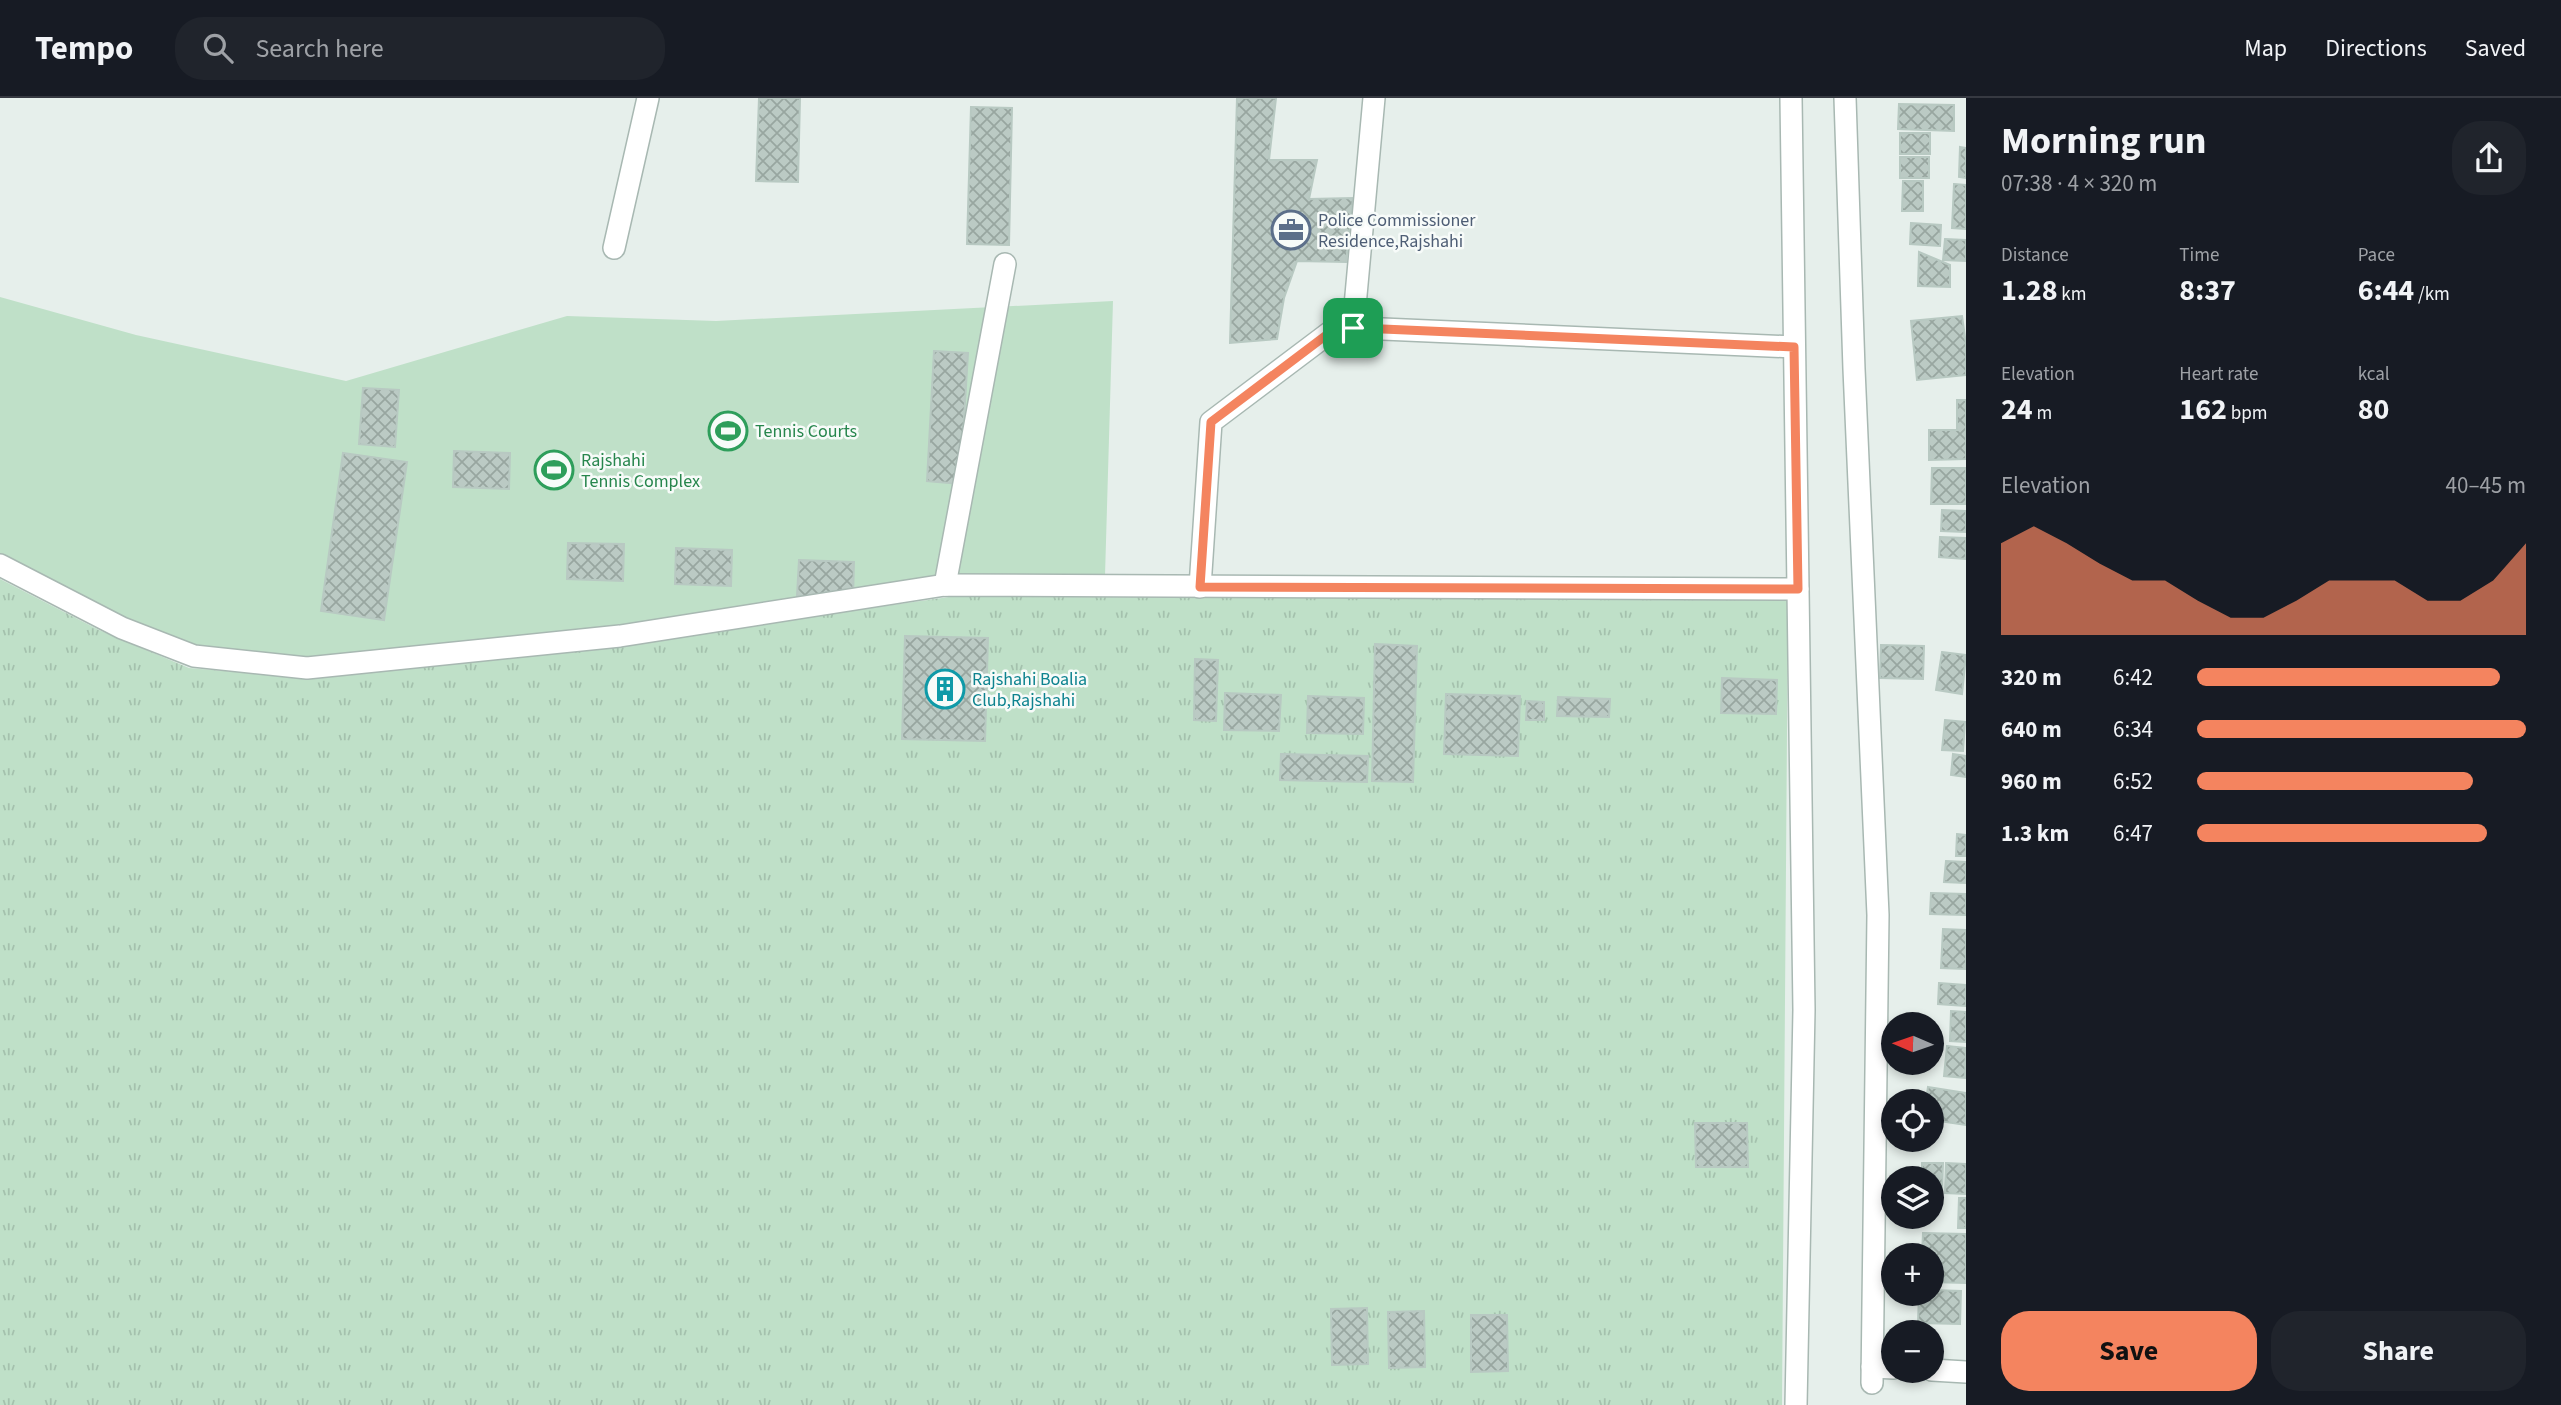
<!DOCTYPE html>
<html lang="en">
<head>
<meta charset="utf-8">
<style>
	:root { --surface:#171b24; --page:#20242c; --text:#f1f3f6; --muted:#9ea1a6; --line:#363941; --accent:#f4845f }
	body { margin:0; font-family:"Source Sans 3",sans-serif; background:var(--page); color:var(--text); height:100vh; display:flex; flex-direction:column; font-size:26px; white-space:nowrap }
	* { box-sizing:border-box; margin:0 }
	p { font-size:23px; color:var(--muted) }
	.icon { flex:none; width:38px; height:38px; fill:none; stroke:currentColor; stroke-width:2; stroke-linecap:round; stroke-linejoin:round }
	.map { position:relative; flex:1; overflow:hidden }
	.details { display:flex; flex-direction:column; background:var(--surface); width:595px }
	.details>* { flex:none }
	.needle { width:46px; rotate:272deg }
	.buttons { position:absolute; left:1881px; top:914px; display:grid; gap:14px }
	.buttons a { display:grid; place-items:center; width:63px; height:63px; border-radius:50%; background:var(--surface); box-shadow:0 4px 10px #0003; font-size:35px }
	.pin { position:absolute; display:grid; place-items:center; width:60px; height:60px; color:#fff; margin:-30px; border-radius:14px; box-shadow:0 4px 10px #0006 }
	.round { display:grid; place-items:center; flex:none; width:74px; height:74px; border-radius:28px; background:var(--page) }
	.head { display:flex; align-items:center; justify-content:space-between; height:119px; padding:0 35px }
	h1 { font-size:38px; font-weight:700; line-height:52px }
	.metrics { display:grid; grid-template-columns:repeat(3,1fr); gap:10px; height:119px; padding:7px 35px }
	.metrics div { display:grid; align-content:center }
	.metrics b { font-size:30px; font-weight:700 }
	.metrics small { font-size:19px; font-weight:400 }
	.metrics p { font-size:19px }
	.chart { height:196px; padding:14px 35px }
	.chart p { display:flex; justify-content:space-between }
	.chart svg { width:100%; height:126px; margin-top:7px; fill:var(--accent); opacity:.7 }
	.cta { display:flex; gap:14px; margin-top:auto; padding:14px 35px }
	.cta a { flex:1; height:80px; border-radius:28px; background:var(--accent); color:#111; font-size:28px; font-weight:700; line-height:80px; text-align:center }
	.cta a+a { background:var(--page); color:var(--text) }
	ul { padding:0 35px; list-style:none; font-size:23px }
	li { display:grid; grid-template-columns:112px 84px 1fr; align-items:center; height:52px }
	li i { height:18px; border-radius:9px; background:var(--accent) }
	header { display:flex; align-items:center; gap:42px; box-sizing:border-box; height:98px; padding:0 35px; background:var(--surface); border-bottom:2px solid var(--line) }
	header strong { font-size:33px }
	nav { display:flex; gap:38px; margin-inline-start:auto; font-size:24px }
	.search { width:490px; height:63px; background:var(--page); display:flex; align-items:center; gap:18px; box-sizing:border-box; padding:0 24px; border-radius:28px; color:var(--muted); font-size:26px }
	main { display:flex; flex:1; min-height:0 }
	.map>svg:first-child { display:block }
	.grass { fill:url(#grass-tufts) }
	.pitch { fill:#bfe0c8 }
	.building { fill:url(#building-cross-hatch); stroke:#b8c9c2; stroke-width:2 }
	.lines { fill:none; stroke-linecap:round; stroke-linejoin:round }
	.minor-casing { stroke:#a8b8b2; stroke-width:24 }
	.minor { stroke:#fff; stroke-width:21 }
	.route-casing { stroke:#fff; stroke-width:14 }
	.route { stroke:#f4845f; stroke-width:9 }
	.labels { text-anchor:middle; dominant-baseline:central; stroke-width:5; stroke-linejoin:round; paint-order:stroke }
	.service-label { font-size:18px; fill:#4e5e75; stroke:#f7fbf9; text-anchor:start }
	.leisure-label { font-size:18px; fill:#27864d; stroke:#f7fbf9; text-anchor:start }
	.culture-label { font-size:18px; fill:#0d838f; stroke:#f7fbf9; text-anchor:start }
</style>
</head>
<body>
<header>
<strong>Tempo</strong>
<div class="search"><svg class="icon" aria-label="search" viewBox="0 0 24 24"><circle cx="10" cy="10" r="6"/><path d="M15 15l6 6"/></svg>Search here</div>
<nav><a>Map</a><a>Directions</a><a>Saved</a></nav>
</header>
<main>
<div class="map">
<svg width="1966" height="1307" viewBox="0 0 1966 1307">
	<defs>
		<pattern id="grass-tufts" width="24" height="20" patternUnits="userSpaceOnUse" patternTransform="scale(1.75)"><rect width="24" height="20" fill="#bfe0c8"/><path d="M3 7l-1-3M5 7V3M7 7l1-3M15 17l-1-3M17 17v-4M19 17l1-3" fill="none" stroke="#a4c1ad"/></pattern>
		<pattern id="building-cross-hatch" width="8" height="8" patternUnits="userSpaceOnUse" patternTransform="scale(1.75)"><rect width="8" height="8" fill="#bbcac4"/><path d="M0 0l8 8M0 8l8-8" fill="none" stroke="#98a6a0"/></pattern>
	</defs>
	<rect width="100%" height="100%" fill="#e6efeb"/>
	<!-- grass -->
	<polygon class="grass" points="0,481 99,532 189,570 300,579 592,549 949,499 1788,500 1782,1307 0,1307"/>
	<!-- pitch -->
	<polygon class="pitch" points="0,199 136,237 346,283 567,218 716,223 1113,203 1105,478 778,507 493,544 308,561 198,553 127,527 0,460"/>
	<!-- building -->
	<g class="building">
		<polygon points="759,0 800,0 798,84 756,83"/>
		<polygon points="1237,0 1276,0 1269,62 1317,62 1309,101 1353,100 1346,164 1297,163 1284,200 1277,241 1230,245"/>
		<polygon points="1899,6 1954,7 1954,33 1898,31"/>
		<polygon points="971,9 1012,10 1009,147 967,146"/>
		<rect x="1900" y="35" width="30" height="21"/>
		<polygon points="1960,49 1966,50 1966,80 1959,79"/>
		<rect x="1900" y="59" width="29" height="21"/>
		<polygon points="1903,83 1923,83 1923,113 1902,113"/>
		<polygon points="1954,86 1966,87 1966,131 1952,130"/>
		<polygon points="1911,125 1941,127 1940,148 1910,146"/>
		<polygon points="1945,141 1966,142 1966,163 1943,162"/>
		<polygon points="1919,154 1950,167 1950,189 1918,188"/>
		<polygon points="1962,218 1966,246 1966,277 1917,282 1911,223"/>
		<polygon points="934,253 968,255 960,386 927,383"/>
		<polygon points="363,290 399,292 395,349 359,346"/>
		<polygon points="1957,302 1966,302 1966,361 1929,362 1929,332 1957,332"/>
		<polygon points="454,353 510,355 509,391 453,389"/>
		<polygon points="343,355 407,364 384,522 321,513"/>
		<polygon points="1932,370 1966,370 1966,406 1931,406"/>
		<polygon points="1942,412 1966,413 1966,434 1941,433"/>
		<polygon points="1940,439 1966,440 1966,461 1939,459"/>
		<polygon points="568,445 624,446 623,483 567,481"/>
		<polygon points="676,450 732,452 731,488 675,486"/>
		<polygon points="799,462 854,464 853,500 797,498"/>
		<polygon points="905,538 988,540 985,643 902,641"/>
		<polygon points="1375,546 1417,548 1413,684 1372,683"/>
		<polygon points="1881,547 1924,548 1923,581 1880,580"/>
		<polygon points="1942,554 1966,557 1962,596 1936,592"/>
		<polygon points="1195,561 1218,562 1216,623 1194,622"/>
		<polygon points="1722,580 1777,582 1776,616 1721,615"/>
		<polygon points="1225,595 1281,597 1279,633 1224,632"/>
		<polygon points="1446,596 1520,598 1518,658 1444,656"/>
		<polygon points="1308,598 1364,600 1363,636 1307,635"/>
		<polygon points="1558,599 1610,601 1609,619 1557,618"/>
		<polygon points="1527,603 1544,604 1544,622 1526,622"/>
		<polygon points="1945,622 1965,624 1963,653 1942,652"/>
		<polygon points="1281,656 1368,658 1367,684 1280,682"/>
		<polygon points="1953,656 1966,658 1966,679 1951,677"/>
		<polygon points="1957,736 1966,737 1966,758 1956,758"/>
		<polygon points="1946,763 1966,764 1966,785 1944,784"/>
		<polygon points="1931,795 1966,796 1966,817 1930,816"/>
		<polygon points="1943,831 1966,832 1966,871 1941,870"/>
		<polygon points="1939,885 1966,887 1966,908 1938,906"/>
		<polygon points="1951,913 1966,914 1966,944 1950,943"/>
		<polygon points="1947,948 1966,950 1965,980 1944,978"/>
		<polygon points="1928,989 1966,995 1966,1027 1932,1022 1932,1003 1926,1003"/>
		<polygon points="1695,1025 1747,1025 1748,1069 1696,1069"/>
		<polygon points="1922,1065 1943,1065 1942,1095 1932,1095 1932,1080 1922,1080"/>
		<polygon points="1946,1065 1966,1066 1966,1096 1945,1095"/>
		<polygon points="1959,1100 1966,1100 1966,1130 1958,1130"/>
		<polygon points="1923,1135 1966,1136 1966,1185 1932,1184 1932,1157 1922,1157"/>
		<polygon points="1932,1192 1961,1193 1960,1226 1918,1225 1919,1195 1932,1195"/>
		<polygon points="1367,1210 1368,1266 1332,1267 1331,1211"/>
		<polygon points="1424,1213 1425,1269 1389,1270 1388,1214"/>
		<polygon points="1471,1217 1507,1217 1508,1273 1471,1274"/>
	</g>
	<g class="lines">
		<defs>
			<g id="minor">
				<polyline points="1791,0 1804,912 1796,1307"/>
				<polyline points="1845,0 1854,271 1878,817 1872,1285"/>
				<polyline points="614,150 648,0"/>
				<polyline points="1353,230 1374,0"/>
				<polyline points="0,467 122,530 194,558 307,570 620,538 945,487 1798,491"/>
				<polyline points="945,487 1005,166"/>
				<polyline points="1200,489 1211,324 1337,229 1794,249"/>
				<polyline points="1872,1269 1894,1270"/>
				<polyline points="1932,1272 1966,1274"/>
			</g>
		</defs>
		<!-- minor casing -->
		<use href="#minor" class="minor-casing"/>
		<!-- minor -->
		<use href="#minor" class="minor"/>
	</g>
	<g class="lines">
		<defs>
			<polygon id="route" points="1337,229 1794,249 1798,491 1200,489 1211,324"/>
		</defs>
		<!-- route casing -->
		<use href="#route" class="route-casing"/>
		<!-- route -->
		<use href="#route" class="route"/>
	</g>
	<!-- icons -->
	<defs>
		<symbol id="office-ring" viewBox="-11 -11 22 22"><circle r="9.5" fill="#f7fbf9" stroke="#5c6f8a" stroke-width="1.5"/><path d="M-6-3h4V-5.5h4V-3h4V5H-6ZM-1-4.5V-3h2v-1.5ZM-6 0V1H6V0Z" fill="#5c6f8a"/></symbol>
		<symbol id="stadium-ring" viewBox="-11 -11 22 22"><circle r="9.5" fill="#f7fbf9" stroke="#2e9e5b" stroke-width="1.5"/><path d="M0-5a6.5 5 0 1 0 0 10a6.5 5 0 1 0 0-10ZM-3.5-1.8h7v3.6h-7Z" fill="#2e9e5b"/></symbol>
		<symbol id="building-ring" viewBox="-11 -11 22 22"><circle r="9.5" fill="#f7fbf9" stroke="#0f9aa8" stroke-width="1.5"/><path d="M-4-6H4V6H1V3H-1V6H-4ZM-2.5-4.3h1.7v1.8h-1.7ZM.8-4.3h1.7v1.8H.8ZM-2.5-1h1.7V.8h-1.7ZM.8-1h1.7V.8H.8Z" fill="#0f9aa8"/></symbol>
	</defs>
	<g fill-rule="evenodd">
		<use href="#office-ring" x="1269" y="110" width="44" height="44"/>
		<use href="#stadium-ring" x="706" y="311" width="44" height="44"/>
		<use href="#stadium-ring" x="532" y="350" width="44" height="44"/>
		<use href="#building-ring" x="923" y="569" width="44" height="44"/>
	</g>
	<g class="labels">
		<!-- service labels -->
		<g class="service-label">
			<text x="1318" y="122">Police Commissioner<tspan x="1318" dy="21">Residence,Rajshahi</tspan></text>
		</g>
		<!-- leisure labels -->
		<g class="leisure-label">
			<text x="755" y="333">Tennis Courts</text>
			<text x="581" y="362">Rajshahi<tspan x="581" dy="21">Tennis Complex</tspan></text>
		</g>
		<!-- culture labels -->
		<g class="culture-label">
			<text x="972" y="581">Rajshahi Boalia<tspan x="972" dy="21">Club,Rajshahi</tspan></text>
		</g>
	</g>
</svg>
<div class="buttons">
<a><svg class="needle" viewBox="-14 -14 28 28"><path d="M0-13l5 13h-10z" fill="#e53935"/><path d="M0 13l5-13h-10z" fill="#9ea1a6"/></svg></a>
<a><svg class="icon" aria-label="locate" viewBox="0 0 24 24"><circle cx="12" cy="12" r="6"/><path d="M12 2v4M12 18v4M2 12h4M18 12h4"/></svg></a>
<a><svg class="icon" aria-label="layers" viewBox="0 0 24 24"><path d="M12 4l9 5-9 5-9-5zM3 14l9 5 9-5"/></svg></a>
<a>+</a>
<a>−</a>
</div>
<div class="pin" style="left:1353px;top:230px;background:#1e9e55"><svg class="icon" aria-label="arrive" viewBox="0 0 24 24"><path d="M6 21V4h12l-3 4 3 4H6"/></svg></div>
</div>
<section class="details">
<div class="head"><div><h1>Morning run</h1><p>07:38 · 4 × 320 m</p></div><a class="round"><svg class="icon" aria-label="share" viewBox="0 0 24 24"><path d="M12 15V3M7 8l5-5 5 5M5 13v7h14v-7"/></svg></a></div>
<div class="metrics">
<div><p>Distance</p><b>1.28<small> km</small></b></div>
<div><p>Time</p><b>8:37</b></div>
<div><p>Pace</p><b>6:44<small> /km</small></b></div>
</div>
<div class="metrics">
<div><p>Elevation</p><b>24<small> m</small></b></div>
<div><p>Heart rate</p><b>162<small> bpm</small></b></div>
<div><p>kcal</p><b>80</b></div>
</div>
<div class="chart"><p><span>Elevation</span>40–45 m</p>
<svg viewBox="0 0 160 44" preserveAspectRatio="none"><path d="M0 44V12L10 6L20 12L30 19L40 25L50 25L60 32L70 38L80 38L90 32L100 25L110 25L120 25L130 32L140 32L150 25L160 12V44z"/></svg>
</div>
<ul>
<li><b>320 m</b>6:42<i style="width:92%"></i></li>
<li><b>640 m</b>6:34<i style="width:100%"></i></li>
<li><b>960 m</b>6:52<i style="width:84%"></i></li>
<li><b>1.3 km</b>6:47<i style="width:88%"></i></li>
</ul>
<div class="cta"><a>Save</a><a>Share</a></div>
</section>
</main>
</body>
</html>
